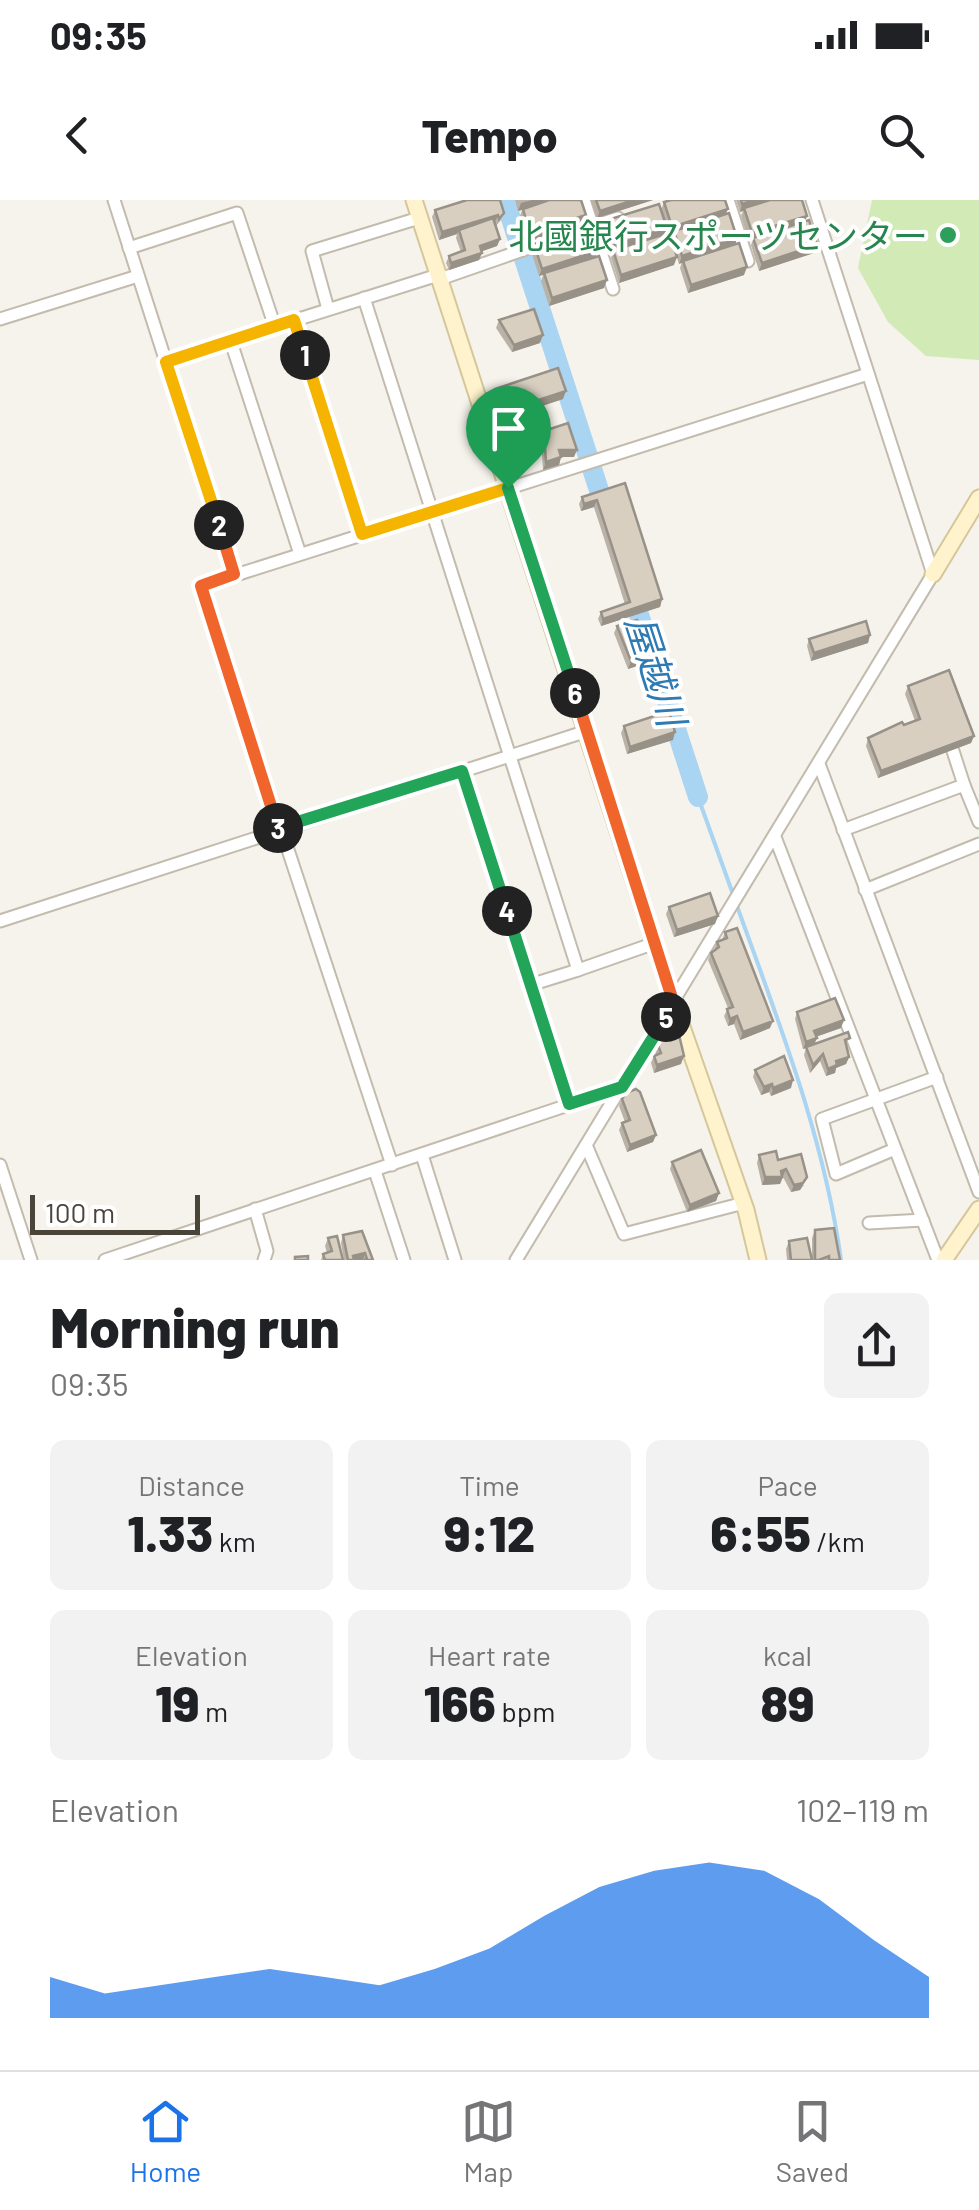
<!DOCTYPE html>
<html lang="en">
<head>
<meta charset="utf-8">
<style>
	:root { --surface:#fff; --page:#f2f2f2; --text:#202124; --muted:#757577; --line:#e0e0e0; --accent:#1a73e8 }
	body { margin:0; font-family:Barlow,"Noto Sans JP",sans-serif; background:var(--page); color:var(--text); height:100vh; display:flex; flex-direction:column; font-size:38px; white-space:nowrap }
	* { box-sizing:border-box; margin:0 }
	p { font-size:32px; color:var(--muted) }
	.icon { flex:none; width:55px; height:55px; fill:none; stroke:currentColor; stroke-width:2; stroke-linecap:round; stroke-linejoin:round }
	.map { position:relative; height:1060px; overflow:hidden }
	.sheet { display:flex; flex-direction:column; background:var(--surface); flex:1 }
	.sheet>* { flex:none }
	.scale { position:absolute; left:30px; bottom:25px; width:170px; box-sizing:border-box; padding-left:10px; border:5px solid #4b4439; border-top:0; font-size:28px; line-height:35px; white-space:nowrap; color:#4b4439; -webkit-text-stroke:8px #fff; paint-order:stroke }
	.pin { position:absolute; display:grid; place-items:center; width:85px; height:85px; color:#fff; margin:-102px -42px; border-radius:50% 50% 50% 0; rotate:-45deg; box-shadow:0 0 10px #0007 }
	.pin .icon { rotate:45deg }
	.km { position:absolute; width:50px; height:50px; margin:-25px; border-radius:50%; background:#222; color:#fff; font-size:28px; line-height:50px; text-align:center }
	.round { display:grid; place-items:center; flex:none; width:105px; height:105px; border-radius:15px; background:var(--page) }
	.overview { display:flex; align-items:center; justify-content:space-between; height:170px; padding:0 50px }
	h1 { font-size:55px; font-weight:800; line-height:75px }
	.figures { display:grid; grid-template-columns:repeat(3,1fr); gap:15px; height:170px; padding:10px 50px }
	.figures div { display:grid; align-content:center; border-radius:15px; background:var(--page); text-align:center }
	.figures b { font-size:50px; font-weight:800 }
	.figures small { font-size:28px; font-weight:400 }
	.figures p { font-size:28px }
	.chart { height:280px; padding:20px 50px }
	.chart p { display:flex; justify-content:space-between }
	.chart svg { width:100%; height:180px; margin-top:10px; fill:var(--accent); opacity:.7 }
	.status { display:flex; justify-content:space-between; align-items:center; height:70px; padding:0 50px; background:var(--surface); direction:ltr }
	.status svg { height:28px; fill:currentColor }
	header { display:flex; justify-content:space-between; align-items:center; height:130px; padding:0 50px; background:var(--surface); font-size:45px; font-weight:800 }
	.dock { display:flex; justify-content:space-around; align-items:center; height:140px; border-top:2px solid var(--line); background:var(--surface); font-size:28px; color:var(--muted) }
	.dock a { display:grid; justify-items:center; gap:5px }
	.dock .active { color:var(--accent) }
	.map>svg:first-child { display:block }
	.green { fill:#d2eab5 }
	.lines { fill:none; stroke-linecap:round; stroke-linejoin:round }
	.stream { stroke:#a9d4f2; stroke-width:4 }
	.river { stroke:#a9d4f2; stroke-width:20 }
	.street-casing { stroke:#c2bbae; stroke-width:15 }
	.secondary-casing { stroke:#d6c79b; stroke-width:19 }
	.street { stroke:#fff; stroke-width:11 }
	.secondary { stroke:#fff3cd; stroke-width:15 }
	.wall { fill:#bab2a6 }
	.shaded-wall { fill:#979187 }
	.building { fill:#d8cfc1; stroke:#979187; stroke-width:2.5 }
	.split-1-casing { stroke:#fff; stroke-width:20 }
	.split-2-casing { stroke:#fff; stroke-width:20 }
	.split-3-casing { stroke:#fff; stroke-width:20 }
	.split-4-casing { stroke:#fff; stroke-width:20 }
	.split-5-casing { stroke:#fff; stroke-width:20 }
	.split-6-casing { stroke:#fff; stroke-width:20 }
	.split-7-casing { stroke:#fff; stroke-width:20 }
	.split-1 { stroke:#f5b400; stroke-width:12 }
	.split-2 { stroke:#f5b400; stroke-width:12 }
	.split-3 { stroke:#f0652b; stroke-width:12 }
	.split-4 { stroke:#22a559; stroke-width:12 }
	.split-5 { stroke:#22a559; stroke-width:12 }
	.split-6 { stroke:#f0652b; stroke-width:12 }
	.split-7 { stroke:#22a559; stroke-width:12 }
	.leisure-dot { fill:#2e9e5b; stroke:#fff; stroke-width:4 }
	.labels { text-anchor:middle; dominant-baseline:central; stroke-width:8; stroke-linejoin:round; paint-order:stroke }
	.leisure-label { font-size:35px; fill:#27864d; stroke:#fff; text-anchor:end }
	.water-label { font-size:38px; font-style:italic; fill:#2e7ab2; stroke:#fff }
</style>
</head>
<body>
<div class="status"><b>09:35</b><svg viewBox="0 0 49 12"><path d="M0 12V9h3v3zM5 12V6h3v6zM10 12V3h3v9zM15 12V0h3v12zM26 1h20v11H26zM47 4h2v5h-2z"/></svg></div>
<header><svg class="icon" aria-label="back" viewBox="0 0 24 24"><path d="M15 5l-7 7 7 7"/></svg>Tempo<svg class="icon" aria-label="search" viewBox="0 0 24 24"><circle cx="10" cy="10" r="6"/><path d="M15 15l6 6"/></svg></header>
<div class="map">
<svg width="979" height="1060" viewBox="0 0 979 1060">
	<rect width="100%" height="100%" fill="#f6f3ec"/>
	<!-- green -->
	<polygon class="green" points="872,0 979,0 979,160 926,156 888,122 858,68"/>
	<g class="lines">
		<!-- stream -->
		<g class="stream">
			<polyline points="698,597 734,697"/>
			<path d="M737,706C779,823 824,937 841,1060"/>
		</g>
		<!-- river -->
		<g class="river">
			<polyline points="505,0 607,315"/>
			<polyline points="631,390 698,597"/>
		</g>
		<defs>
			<g id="street">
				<polyline points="114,0 234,374"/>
				<polyline points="584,0 613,89"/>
				<polyline points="728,0 748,61"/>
				<polyline points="578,31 618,18"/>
				<polyline points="129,48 237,13 275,127"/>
				<polyline points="440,79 546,42"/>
				<polyline points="364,98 578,770 530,785 569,905"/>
				<polyline points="328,109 312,51 419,18"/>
				<polyline points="0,119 138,76"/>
				<polyline points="294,120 362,334"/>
				<polyline points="231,142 300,354"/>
				<polyline points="166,161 438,75"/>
				<polyline points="953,551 964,585"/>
				<polyline points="819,564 979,992"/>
				<polyline points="462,571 530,785"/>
				<polyline points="843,630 964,585 979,622"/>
				<polyline points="775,637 938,1060"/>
				<polyline points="865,690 979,644"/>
				<polyline points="0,721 587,531"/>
				<polyline points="578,770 655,743"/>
				<polyline points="586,945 624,1034 744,1003"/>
				<polyline points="895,949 836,974 822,919 937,877"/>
				<polyline points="422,955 455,1060"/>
				<polyline points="0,965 31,1060"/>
				<polyline points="392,965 201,386 868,174"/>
				<polyline points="375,971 404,1060"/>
				<polyline points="255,1009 267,1051 264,1060"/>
				<polyline points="869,1023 923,1020"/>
				<polyline points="105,1060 622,887"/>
				<polyline points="516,1060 933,374 812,0"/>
			</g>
			<g id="secondary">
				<polyline points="414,0 674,804 746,1010 758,1060"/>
				<polyline points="933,374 979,298"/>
				<polyline points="944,1060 979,1009"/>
			</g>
		</defs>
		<!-- street casing -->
		<use href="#street" class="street-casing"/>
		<!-- secondary casing -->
		<use href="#secondary" class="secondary-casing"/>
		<!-- street -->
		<use href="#street" class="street"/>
		<!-- secondary -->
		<use href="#secondary" class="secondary"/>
	</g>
	<!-- wall -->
	<g class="wall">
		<polygon points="500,0 501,20 496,26 500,39 497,46 482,51 479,60 449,70 446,63 449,56 461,52 456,38 457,34 439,40 432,17 435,10"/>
		<polygon points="515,0 581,0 586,15 583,23 528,41 520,16 522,10 518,11"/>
		<polygon points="591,0 653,0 597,18"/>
		<polygon points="736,0 802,0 807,16 805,21 817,45 814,53 759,71 751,45 753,40 749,41 741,16 743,11 740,12"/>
		<polygon points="664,2 726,14 744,75 688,93 680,68 682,62 679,64 671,39 673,33 669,34 661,10"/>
		<polygon points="604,21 665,34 674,65 619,83 611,58 613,52 609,54 601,29"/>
		<polygon points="534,44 595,57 604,88 549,106 541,81 543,75 539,76 531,51"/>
		<polygon points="499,120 540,143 512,152 496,128"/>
		<polygon points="495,189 563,199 500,220 492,196"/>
		<polygon points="544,231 574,257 561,257 559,265 543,270 541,239"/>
		<polygon points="625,283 662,399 660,407 601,426 598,419 601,412 625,404 594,307 581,311 579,304 582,297"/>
		<polygon points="617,426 646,463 628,469 614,433"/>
		<polygon points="870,435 868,443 811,461 807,446 809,439"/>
		<polygon points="908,486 974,536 971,543 878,578 866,546 868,538 915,521 905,494"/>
		<polygon points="624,526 673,540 627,554 621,533"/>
		<polygon points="669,707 715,724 674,737 666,714"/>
		<polygon points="725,732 770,828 740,840 734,824 728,826 724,816 728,808 708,760 711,753 714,750 717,742 722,740"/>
		<polygon points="797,812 841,828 816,837 814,844 848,845 846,846 849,857 846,864 836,868 835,873 826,876 820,861 810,873 804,855 806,848 803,849 795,819"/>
		<polygon points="665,825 681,864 654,873 651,863 654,856 656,855 654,848 656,840 664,838 663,833"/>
		<polygon points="755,870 791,888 771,896 769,892 761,895 753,877"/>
		<polygon points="622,899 656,935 653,942 627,952 619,930 622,923 625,922 619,906"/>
		<polygon points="759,955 778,960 804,985 800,990 791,992 783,977 780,984 762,985 757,963"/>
		<polygon points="672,962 719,993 716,1001 687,1012 670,969"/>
		<polygon points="815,1030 840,1060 812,1060 812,1038"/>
		<polygon points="343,1035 373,1060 344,1060 341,1043"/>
		<polygon points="328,1038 343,1060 321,1060 323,1054 327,1053 325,1046"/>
		<polygon points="789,1041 812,1060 787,1060 786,1049"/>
	</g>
	<!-- shaded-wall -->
	<g class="shaded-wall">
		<polygon points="532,0 552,0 518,11 521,3"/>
		<polygon points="634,0 653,0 597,18 600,11"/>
		<polygon points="756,0 776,0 740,12 742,4"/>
		<polygon points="728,9 725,16 669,34 672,27"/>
		<polygon points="498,15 495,22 459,30 457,34 439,40 442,32"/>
		<polygon points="586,15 583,23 528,41 530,33"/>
		<polygon points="807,16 804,23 749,41 752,33"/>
		<polygon points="667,28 665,36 609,54 612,46"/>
		<polygon points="737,38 735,45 679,64 682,56"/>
		<polygon points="500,39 497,46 477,53 480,46"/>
		<polygon points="817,45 814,53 759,71 762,63"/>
		<polygon points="597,51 595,58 539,76 542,69"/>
		<polygon points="482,53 479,60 449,70 451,63"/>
		<polygon points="677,57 674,65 619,83 621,75"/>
		<polygon points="747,67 744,75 688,93 691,85"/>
		<polygon points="607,80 604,88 549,106 552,98"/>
		<polygon points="543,135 540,143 512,152 514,145"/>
		<polygon points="566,191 563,199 500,220 502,212"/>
		<polygon points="559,250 577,250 574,257 556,257"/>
		<polygon points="561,257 559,265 543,270 546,262"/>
		<polygon points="597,300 594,307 581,311 584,304"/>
		<polygon points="662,399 660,407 601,426 603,419"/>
		<polygon points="870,435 868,443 811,461 814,453"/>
		<polygon points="649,456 646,463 628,469 631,461"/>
		<polygon points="675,532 673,540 627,554 630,547"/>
		<polygon points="974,536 971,543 878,578 881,571"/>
		<polygon points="718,716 715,724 674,737 677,730"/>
		<polygon points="737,816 734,824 728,826 730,819"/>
		<polygon points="844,820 841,828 812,838 814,831"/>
		<polygon points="773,821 770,828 740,840 743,832"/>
		<polygon points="817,838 814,845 803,849 806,842"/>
		<polygon points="823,854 820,861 810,873 813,865"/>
		<polygon points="684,856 681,864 654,873 657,865"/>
		<polygon points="849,857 846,864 836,868 835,873 826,876 828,869 836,861"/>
		<polygon points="793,880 791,888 771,896 773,888"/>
		<polygon points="772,884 769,892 761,895 764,887"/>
		<polygon points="656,935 653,942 627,952 630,945"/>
		<polygon points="786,969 780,984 762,985 765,977"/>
		<polygon points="807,977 800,990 791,992 794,985"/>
		<polygon points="719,993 716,1001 687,1012 690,1005"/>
		<polygon points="365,1053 363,1060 351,1060 353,1056"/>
	</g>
	<!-- building -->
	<g class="building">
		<polygon points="467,0 500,0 504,13 499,19 498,15 442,32 435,10"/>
		<polygon points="549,0 581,0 586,15 530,33 523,9"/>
		<polygon points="596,0 634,0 600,11"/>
		<polygon points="671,0 725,0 728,9 672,27 664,2"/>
		<polygon points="741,0 756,0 742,4"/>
		<polygon points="770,0 802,0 807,16 752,33 744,8"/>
		<polygon points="659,4 667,28 612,46 604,21"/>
		<polygon points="729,13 737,38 682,56 674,31"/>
		<polygon points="493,18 500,39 480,46 482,53 451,63 449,56 465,50 459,30"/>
		<polygon points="809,20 817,45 762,63 753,38"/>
		<polygon points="589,26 597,51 542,69 534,44"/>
		<polygon points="669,33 677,57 621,75 613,50"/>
		<polygon points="739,43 747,67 691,85 683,61"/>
		<polygon points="599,56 607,80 552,98 544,73"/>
		<polygon points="534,109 543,135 514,145 499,120"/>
		<polygon points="558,168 566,191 502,212 495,189"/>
		<polygon points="568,223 577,250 559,250 561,257 546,262 544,231"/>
		<polygon points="625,283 662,399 603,419 601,412 630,402 597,300 584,304 582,297"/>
		<polygon points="637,420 649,456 631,461 617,426"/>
		<polygon points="866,421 870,435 814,453 809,439"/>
		<polygon points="949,470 974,536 881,571 868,538 902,522 904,525 920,519 908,486"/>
		<polygon points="669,511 675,532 630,547 624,526"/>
		<polygon points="710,693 718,716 677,730 669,707"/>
		<polygon points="737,728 773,821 743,832 737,816 730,819 727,809 733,807 711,753 719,747 717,742 727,738 725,732"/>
		<polygon points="835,798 844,820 814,831 817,838 806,842 797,812"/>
		<polygon points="676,822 684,856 657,865 654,856 661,853 656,840 669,836 665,825"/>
		<polygon points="848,832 850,838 845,840 849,857 836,861 837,865 828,869 823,854 813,865 806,847"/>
		<polygon points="784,856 793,880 773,888 772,884 764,887 755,870"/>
		<polygon points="636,889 640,892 656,935 630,945 622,923 630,920 622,899 626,893"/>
		<polygon points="701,950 719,993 690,1005 672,962"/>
		<polygon points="776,951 778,960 801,954 807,977 803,983 794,985 786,969 781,971 782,977 765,977 759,955"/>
		<polygon points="834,1028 840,1060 829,1060 829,1056 819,1060 815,1060 815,1030"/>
		<polygon points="362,1031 373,1060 364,1060 367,1059 365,1053 353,1056 354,1060 348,1060 343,1035"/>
		<polygon points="337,1036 343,1060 325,1060 323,1054 332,1051 328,1038"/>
		<polygon points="807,1038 812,1060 791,1060 789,1041"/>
		<polygon points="308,1056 308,1060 295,1060 295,1057"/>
	</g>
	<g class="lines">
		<defs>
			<polyline id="split-1" points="305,155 362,334 508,288"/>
			<polyline id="split-2" points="219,325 166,162 294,120 305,155"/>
			<polyline id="split-3" points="219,325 234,374 201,386 278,628"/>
			<polyline id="split-4" points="278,628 462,571 507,711"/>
			<polyline id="split-5" points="507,711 569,904 622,887 666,817"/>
			<polyline id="split-6" points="575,493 674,804 666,817"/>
			<polyline id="split-7" points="508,288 575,493"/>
		</defs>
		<!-- split-1 casing -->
		<use href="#split-1" class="split-1-casing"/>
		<!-- split-2 casing -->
		<use href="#split-2" class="split-2-casing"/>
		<!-- split-3 casing -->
		<use href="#split-3" class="split-3-casing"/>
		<!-- split-4 casing -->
		<use href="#split-4" class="split-4-casing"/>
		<!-- split-5 casing -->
		<use href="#split-5" class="split-5-casing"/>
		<!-- split-6 casing -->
		<use href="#split-6" class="split-6-casing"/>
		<!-- split-7 casing -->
		<use href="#split-7" class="split-7-casing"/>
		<!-- split-1 -->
		<use href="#split-1" class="split-1"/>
		<!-- split-2 -->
		<use href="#split-2" class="split-2"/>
		<!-- split-3 -->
		<use href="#split-3" class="split-3"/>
		<!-- split-4 -->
		<use href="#split-4" class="split-4"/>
		<!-- split-5 -->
		<use href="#split-5" class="split-5"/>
		<!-- split-6 -->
		<use href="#split-6" class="split-6"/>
		<!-- split-7 -->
		<use href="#split-7" class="split-7"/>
	</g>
	<!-- markers -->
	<circle class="leisure-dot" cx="948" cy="35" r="10"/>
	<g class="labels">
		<!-- leisure labels -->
		<g class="leisure-label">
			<text x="928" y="35">北國銀行スポーツセンター</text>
		</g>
		<!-- water labels -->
		<g class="water-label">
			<text transform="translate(657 470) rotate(72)">屋越川</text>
		</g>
	</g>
</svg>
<div class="scale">100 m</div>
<div class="pin" style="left:508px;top:288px;background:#1e9e55"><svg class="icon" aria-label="arrive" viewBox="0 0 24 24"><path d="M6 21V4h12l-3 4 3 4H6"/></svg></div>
<b class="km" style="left:305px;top:155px">1</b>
<b class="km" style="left:219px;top:325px">2</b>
<b class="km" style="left:278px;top:628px">3</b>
<b class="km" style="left:507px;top:711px">4</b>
<b class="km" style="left:666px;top:817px">5</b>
<b class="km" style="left:575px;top:493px">6</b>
</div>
<section class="sheet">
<div class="overview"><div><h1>Morning run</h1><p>09:35</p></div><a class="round"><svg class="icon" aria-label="share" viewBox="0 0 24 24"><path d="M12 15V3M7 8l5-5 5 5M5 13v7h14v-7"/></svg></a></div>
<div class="figures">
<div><p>Distance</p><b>1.33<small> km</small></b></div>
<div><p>Time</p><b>9:12</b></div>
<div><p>Pace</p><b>6:55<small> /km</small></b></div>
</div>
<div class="figures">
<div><p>Elevation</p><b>19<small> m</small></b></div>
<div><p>Heart rate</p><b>166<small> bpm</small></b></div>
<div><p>kcal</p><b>89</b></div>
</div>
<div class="chart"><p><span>Elevation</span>102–119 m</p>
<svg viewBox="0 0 160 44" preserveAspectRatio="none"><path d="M0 44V34L10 38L20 36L30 34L40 32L50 34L60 36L70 32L80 27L90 19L100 12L110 8L120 6L130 8L140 15L150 25L160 34V44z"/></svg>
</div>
</section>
<nav class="dock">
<a class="active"><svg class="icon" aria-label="home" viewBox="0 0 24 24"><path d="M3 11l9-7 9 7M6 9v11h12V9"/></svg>Home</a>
<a><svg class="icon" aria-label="map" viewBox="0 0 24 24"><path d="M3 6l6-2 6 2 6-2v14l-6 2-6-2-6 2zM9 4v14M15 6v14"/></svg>Map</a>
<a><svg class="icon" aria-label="saved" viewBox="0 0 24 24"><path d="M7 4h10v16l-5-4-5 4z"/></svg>Saved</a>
</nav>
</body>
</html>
